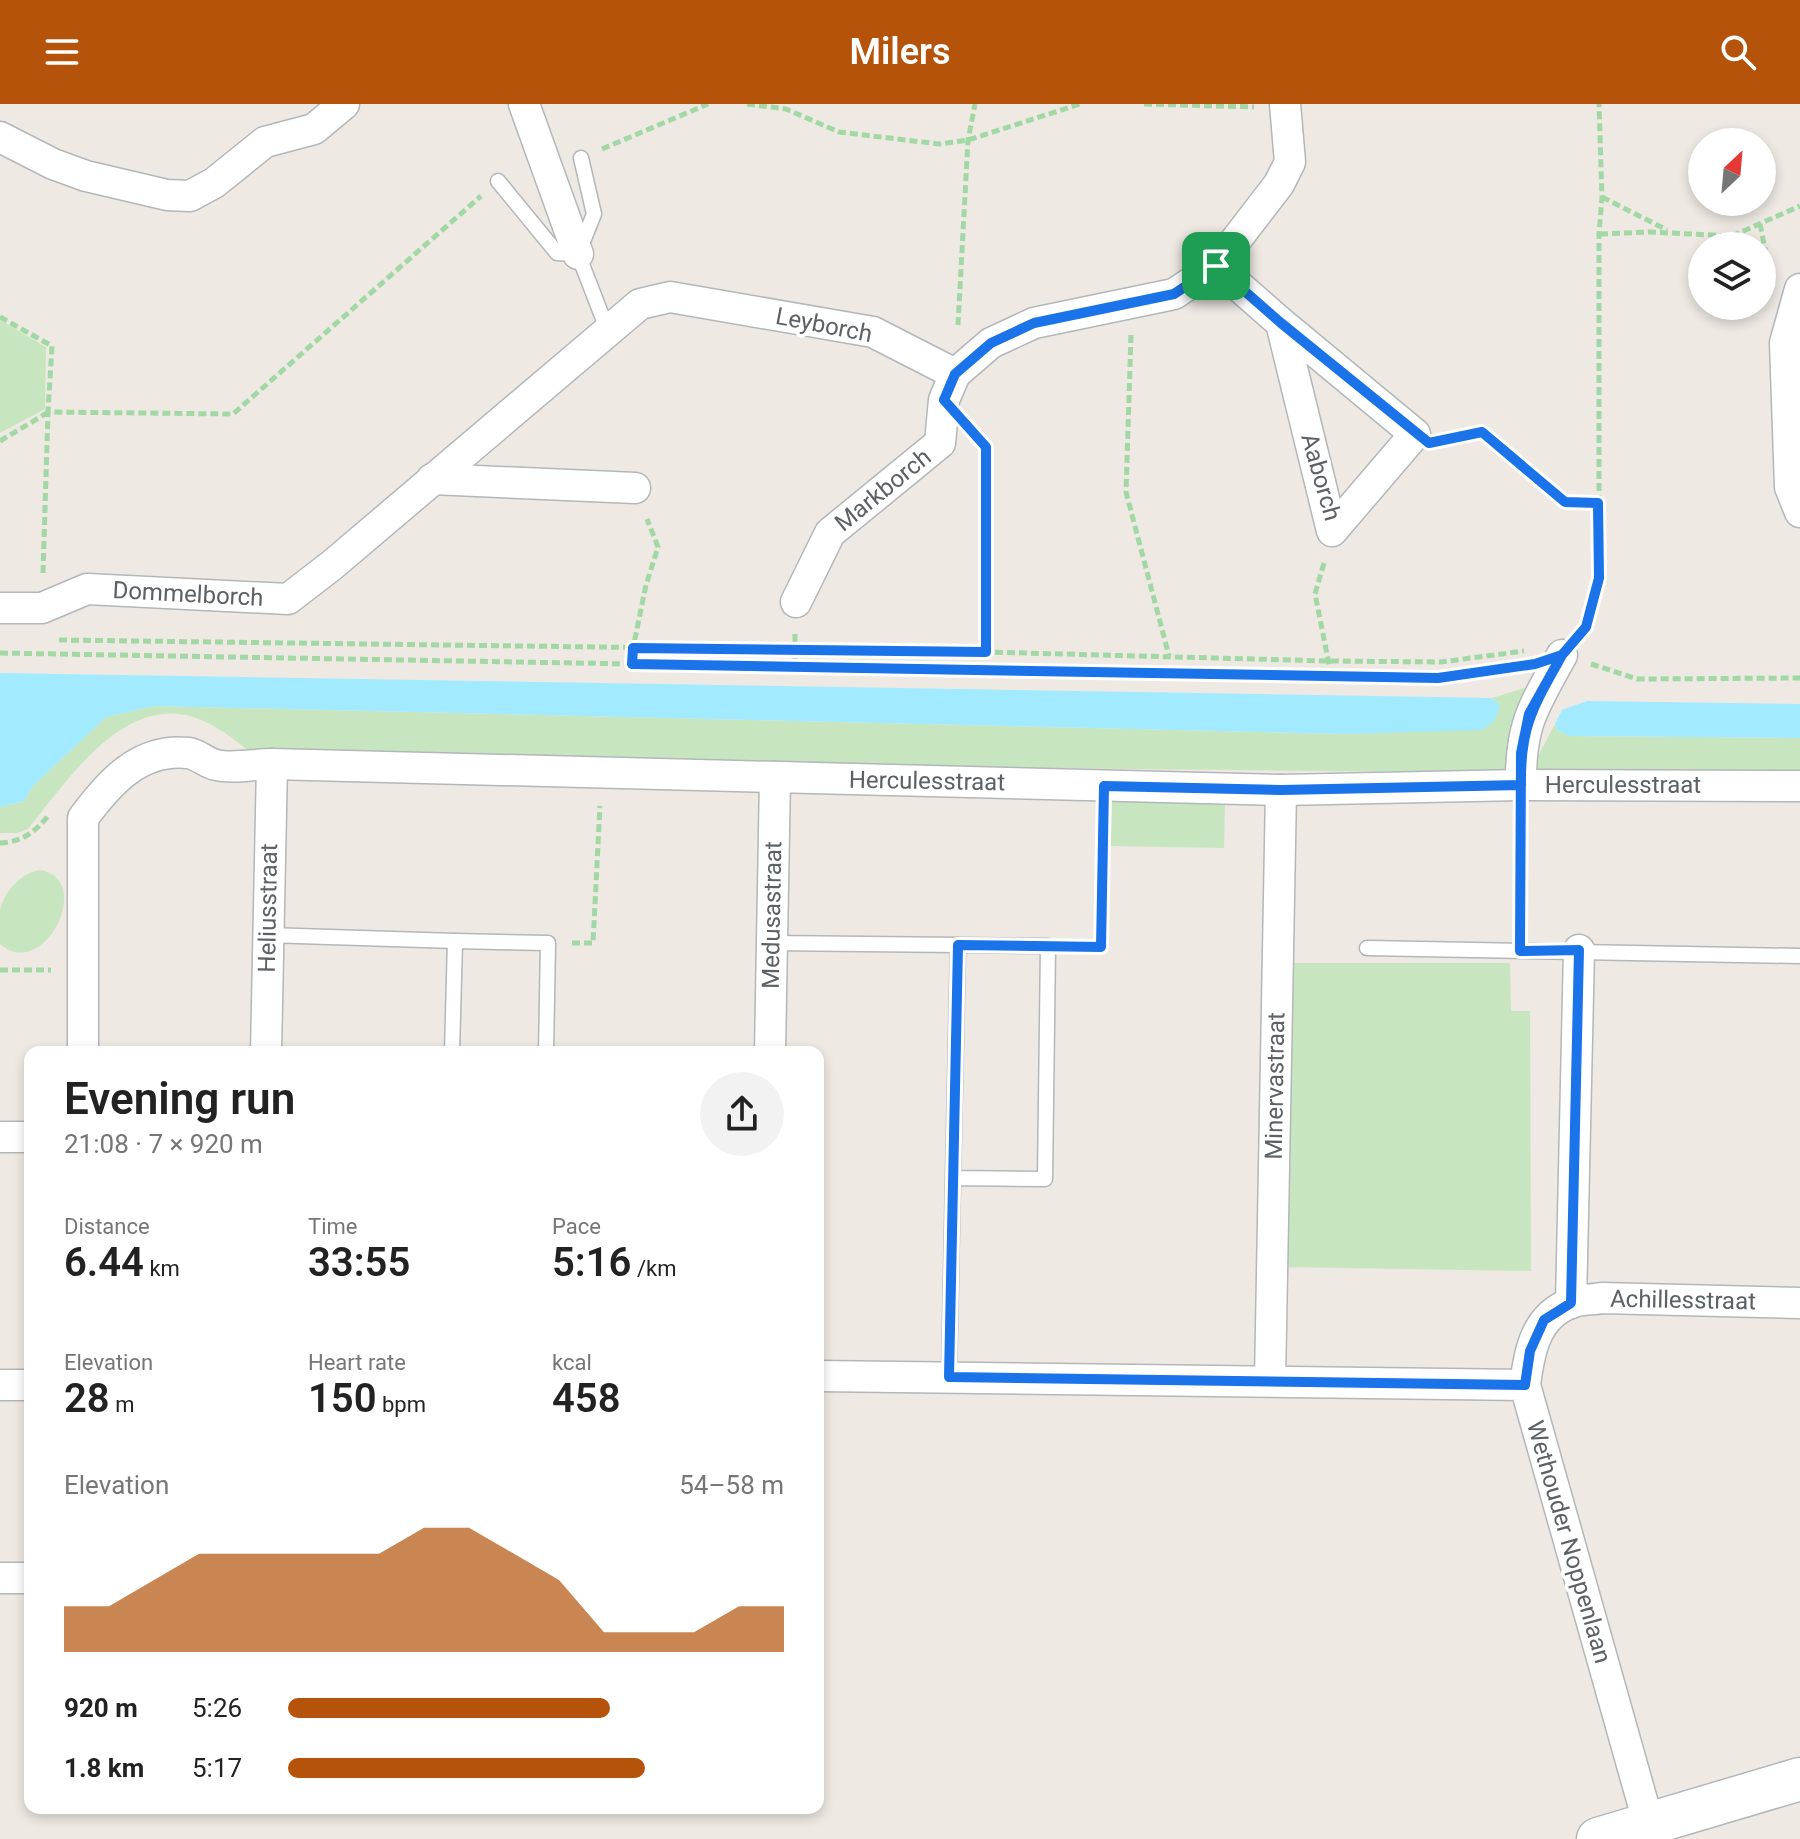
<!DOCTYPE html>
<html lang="en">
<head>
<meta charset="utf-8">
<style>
	:root { --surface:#fff; --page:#f2f2f2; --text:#222; --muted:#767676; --accent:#b45309 }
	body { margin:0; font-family:Roboto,sans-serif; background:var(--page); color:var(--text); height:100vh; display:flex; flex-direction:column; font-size:30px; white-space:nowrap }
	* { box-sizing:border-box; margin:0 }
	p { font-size:26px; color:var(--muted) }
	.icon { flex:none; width:44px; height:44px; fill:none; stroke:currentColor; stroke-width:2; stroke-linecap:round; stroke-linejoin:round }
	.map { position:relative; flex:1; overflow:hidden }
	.panel { position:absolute; left:24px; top:942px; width:800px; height:768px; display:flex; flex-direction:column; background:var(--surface); border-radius:16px; box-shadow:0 4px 12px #0003 }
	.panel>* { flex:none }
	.needle { width:52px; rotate:26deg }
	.fabs { position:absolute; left:1688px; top:24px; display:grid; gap:16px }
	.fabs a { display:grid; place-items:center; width:88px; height:88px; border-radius:50%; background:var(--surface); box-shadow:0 4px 12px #0003; font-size:40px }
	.pin { position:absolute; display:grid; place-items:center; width:68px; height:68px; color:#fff; margin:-34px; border-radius:16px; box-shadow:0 4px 12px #0006 }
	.round { display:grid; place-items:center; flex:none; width:84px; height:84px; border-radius:42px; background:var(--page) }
	.summary { display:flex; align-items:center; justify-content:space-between; height:136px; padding:0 40px }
	h1 { font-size:44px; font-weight:600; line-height:60px }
	.stats { display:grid; grid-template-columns:repeat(3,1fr); gap:12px; height:136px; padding:8px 40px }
	.stats div { display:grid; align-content:center }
	.stats b { font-size:40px; font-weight:600 }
	.stats small { font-size:22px; font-weight:400 }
	.stats p { font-size:22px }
	.chart { height:224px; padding:16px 40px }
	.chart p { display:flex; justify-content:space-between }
	.chart svg { width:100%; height:144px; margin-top:8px; fill:var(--accent); opacity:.7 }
	ul { padding:0 40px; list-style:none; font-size:26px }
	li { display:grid; grid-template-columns:128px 96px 1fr; align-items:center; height:60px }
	li i { height:20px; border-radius:10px; background:var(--accent) }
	header { display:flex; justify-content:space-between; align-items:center; height:104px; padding:0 40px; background:var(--accent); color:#fff; font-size:36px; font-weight:600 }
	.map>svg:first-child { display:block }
	.green { fill:#c7e6bf }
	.water { fill:#a1eaff }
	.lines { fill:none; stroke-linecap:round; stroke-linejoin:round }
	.lane-casing { stroke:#b3b7ba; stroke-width:17 }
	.street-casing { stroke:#b3b7ba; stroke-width:33 }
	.secondary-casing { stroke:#b2b7bb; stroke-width:45 }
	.path { stroke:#a2d8a4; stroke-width:5; stroke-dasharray:8 4; stroke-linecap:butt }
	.lane { stroke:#fff; stroke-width:14 }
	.street { stroke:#fff; stroke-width:30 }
	.secondary { stroke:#fff; stroke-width:42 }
	.route-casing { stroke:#fff; stroke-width:16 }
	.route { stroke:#1a73e8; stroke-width:10 }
	.labels { text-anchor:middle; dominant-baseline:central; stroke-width:7; stroke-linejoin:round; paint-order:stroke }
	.street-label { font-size:24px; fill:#5b6164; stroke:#fff }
</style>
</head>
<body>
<header><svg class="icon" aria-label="menu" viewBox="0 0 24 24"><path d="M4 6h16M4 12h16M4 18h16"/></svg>Milers<svg class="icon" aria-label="search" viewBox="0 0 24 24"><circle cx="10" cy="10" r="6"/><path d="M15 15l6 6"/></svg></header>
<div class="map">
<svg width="1800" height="1735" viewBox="0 0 1800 1735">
	<rect width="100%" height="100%" fill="#eee9e3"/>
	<!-- green -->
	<g class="green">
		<polygon points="0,216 46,243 45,305 0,329"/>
		<path d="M1540,579L1510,669L260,656C239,639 213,617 186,611C118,597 65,680 28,725L17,729H0V703L24,697L33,682L106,613L154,602L1345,630L1499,600L1492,594Z"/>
		<polygon points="1555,620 1558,627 1570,632 1800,634 1800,675 1535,669 1536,656"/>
		<polygon points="1108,691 1225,695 1224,744 1108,742"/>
		<path d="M41,766C95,777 43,878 0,840C0,830 0,817 0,806C4,787 22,768 41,766Z"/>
		<polygon points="1285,859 1510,859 1511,907 1530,907 1531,1167 1281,1163"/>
	</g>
	<!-- water -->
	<g class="water">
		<path d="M0,569L1492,594L1499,600C1500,613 1492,619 1482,626L1345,630L154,602L106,613L33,682L24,697L0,703Z"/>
		<polygon points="1587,597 1800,600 1800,634 1570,632 1558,627 1555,620 1562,606"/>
	</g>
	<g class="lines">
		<defs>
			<g id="lane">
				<polyline points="581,54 594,110 578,150 607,225"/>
				<polyline points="498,77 557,149 578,150"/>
				<polyline points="267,831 455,837"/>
				<polyline points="771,839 958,841"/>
				<polyline points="1367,844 1800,852"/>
				<polyline points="452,948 455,837 548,839 546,948"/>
				<polyline points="949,1273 953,1074 1045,1075 1048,842 958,841 953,1074"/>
			</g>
			<g id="street">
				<polyline points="524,0 578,150"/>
				<polyline points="0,33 53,60 86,72 167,91 190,92 214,79 265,38 314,25 344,0"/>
				<polyline points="1216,162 1281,219 1415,330 1332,427 1281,219"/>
				<polyline points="1800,185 1785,239 1790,383 1800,408"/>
				<polyline points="432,375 635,384"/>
				<polyline points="796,498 830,429 940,339 944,296 955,270"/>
				<polyline points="0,504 42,504 87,485 288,495 331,462 640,200 670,193 873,228 955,270 991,239 1034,219 1174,190 1216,162 1279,80 1290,58 1285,0"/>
				<path d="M1521,681C1520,620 1534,602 1562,551"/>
				<path d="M83,948V714C109,679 139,644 188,649C198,650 206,659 216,661C233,665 255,660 272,660L1281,686L1521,681L1800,682"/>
				<polyline points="266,948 272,660"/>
				<polyline points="770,948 775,673"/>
				<polyline points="0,1033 30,1033"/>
				<polyline points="1571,1199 1579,846"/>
				<polyline points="818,1272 1525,1281 1649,1721"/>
				<polyline points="1270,1277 1281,686"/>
				<polyline points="0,1281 30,1281"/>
				<path d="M1525,1281C1529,1249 1535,1212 1571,1199C1580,1195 1592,1196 1602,1194L1800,1199"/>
				<polyline points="0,1474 30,1474"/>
			</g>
			<polyline id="secondary" points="1598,1735 1800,1675"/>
		</defs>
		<!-- lane casing -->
		<use href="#lane" class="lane-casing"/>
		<!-- street casing -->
		<use href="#street" class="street-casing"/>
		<!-- secondary casing -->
		<use href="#secondary" class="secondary-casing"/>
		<!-- path -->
		<g class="path">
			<polyline points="747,0 786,5 839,28 939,40 968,36 1080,0"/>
			<polyline points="1144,0 1254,3"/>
			<polyline points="602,45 708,0"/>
			<polyline points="1602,93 1667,126"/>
			<polyline points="1760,120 1770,170"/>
			<polyline points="1600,130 1649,128 1732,132 1800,102"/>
			<polyline points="0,213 52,242 48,308 233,310 481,92"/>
			<polyline points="958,221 968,36 975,0"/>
			<polyline points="1131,231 1126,388 1169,552"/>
			<polyline points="974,330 986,343 986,548"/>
			<polyline points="1446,336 1482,328 1565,398 1598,399"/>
			<polyline points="0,337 47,309"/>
			<polyline points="1324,459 1315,490 1331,570"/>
			<polyline points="43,469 48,308"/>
			<polyline points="1582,528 1586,523 1599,474 1599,130 1602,93 1599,0"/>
			<polyline points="795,530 795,562"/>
			<polyline points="59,536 986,548 1329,557 1441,558 1524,547"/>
			<polyline points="0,549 1438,574 1516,563"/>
			<polyline points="632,560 633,544 646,481 658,443 647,415"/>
			<polyline points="1591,560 1637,575 1800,574"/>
			<path d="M0,739C22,738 35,728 49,711"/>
			<polyline points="1520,824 1521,714"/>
			<polyline points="572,839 593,839 600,702"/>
			<polyline points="1071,843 1101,843 1104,715"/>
			<polyline points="0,866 51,866"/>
		</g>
		<!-- lane -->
		<use href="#lane" class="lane"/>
		<!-- street -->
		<use href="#street" class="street"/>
		<!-- secondary -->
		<use href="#secondary" class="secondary"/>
	</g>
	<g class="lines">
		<defs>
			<path id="route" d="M1216,162L1174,190L1034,219L991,239L955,270L944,296L986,343V548L633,544L632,560L1438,574L1535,560L1562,551C1534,602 1520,621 1521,681L1281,686L1104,682L1101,843L958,841L949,1273L1525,1281L1530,1247L1544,1216L1571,1199L1579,846L1520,847L1521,649L1529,610L1562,551L1586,523L1599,474L1598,399L1565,398L1482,328L1429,339L1281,219L1216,162"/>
		</defs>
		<!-- route casing -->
		<use href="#route" class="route-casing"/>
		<!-- route -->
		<use href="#route" class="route"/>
	</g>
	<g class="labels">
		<!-- street labels -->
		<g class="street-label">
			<text transform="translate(824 221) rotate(11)">Leyborch</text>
			<text transform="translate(1321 373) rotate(74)">Aaborch</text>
			<text transform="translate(883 386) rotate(-39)">Markborch</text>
			<text transform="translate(188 490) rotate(3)">Dommelborch</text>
			<text transform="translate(927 677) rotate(1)">Herculesstraat</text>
			<text x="1623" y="681">Herculesstraat</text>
			<text transform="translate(268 804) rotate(-89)">Heliusstraat</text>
			<text transform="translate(772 811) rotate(-89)">Medusastraat</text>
			<text transform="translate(1275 982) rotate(-89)">Minervastraat</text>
			<text transform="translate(1683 1196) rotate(1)">Achillesstraat</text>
			<text transform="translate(1569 1438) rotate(74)">Wethouder Noppenlaan</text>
		</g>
	</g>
</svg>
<div class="fabs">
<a><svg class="needle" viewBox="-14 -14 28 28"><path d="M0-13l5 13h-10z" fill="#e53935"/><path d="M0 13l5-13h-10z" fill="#767676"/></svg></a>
<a><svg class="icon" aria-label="layers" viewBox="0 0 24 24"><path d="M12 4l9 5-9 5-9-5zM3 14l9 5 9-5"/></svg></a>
</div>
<div class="pin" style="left:1216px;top:162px;background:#1e9e55"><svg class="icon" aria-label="arrive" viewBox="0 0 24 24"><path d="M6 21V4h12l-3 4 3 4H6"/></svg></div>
<section class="panel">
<div class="summary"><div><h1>Evening run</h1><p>21:08 · 7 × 920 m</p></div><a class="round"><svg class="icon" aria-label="share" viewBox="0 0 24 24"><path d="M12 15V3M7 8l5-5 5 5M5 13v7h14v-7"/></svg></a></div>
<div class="stats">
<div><p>Distance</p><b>6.44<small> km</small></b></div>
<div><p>Time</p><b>33:55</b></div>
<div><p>Pace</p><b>5:16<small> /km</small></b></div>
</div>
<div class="stats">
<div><p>Elevation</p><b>28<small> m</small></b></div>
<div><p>Heart rate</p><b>150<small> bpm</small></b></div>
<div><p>kcal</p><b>458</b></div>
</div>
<div class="chart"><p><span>Elevation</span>54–58 m</p>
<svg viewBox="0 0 160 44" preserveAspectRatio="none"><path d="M0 44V30L10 30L20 22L30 14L40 14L50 14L60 14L70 14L80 6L90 6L100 14L110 22L120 38L130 38L140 38L150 30L160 30V44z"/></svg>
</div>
<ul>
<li><b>920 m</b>5:26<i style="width:65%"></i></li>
<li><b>1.8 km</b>5:17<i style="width:72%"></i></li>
</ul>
</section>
</div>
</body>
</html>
